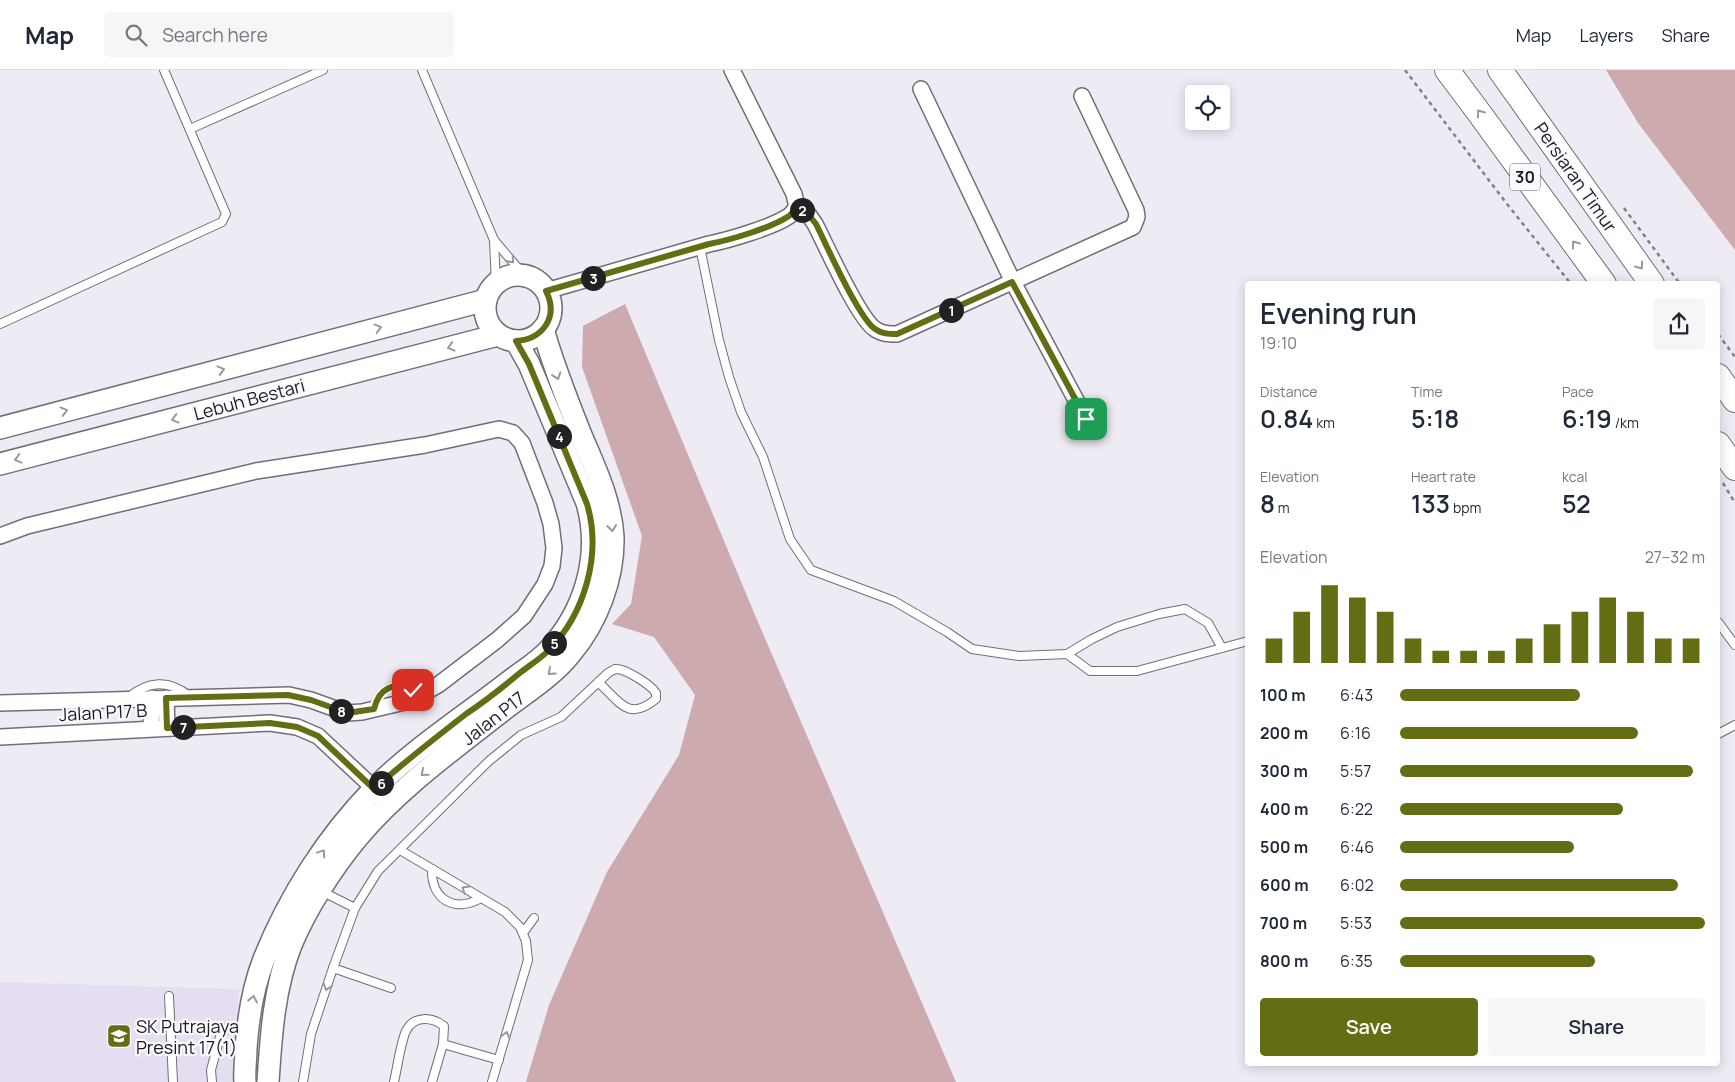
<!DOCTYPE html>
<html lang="en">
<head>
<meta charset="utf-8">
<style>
	:root { --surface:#fff; --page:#f6f6f7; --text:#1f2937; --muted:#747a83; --line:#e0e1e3; --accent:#646d14 }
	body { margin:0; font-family:Manrope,sans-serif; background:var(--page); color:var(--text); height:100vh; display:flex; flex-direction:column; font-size:19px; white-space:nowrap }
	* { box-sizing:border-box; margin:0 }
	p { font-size:16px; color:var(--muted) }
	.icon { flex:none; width:28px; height:28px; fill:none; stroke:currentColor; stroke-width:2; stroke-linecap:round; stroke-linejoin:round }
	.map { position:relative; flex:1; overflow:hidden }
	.details { position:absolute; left:1245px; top:211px; width:475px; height:785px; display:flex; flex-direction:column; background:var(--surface); border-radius:5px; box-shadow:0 2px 12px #0003 }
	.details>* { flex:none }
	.fabs { position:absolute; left:1185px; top:15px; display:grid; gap:10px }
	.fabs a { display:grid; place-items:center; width:45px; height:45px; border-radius:5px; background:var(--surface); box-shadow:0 2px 12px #0003; font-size:25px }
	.pin { position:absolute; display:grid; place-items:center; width:42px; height:42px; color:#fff; margin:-21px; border-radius:10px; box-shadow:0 2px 8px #0006 }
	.km { position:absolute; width:25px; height:25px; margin:-12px; border-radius:50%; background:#222; color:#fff; font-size:14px; line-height:25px; text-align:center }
	.round { display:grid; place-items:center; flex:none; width:52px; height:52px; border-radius:5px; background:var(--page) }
	.summary { display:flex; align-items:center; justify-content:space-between; height:85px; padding:0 15px }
	h1 { font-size:28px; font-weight:600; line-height:38px }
	.metrics { display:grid; grid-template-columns:repeat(3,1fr); gap:8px; height:85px; padding:5px 15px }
	.metrics div { display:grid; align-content:center }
	.metrics b { font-size:25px; font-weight:600 }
	.metrics small { font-size:14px; font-weight:400 }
	.metrics p { font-size:14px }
	.chart { height:140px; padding:10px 15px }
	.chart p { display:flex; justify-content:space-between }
	.chart svg { width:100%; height:90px; margin-top:5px; stroke:var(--accent); stroke-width:6 }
	.cta { display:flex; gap:10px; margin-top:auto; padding:10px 15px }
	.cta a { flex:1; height:58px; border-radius:5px; background:var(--accent); color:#fff; font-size:20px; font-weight:600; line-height:58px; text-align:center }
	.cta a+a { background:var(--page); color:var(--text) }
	ul { padding:0 15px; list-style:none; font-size:16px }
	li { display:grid; grid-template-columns:80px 60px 1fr; align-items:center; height:38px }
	li i { height:12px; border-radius:6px; background:var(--accent) }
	header { display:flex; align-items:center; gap:30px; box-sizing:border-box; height:70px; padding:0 25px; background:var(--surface); border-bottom:1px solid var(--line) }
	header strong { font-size:24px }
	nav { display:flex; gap:28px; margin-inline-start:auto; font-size:18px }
	.search { width:350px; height:45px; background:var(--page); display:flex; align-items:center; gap:12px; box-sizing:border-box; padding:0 18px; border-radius:5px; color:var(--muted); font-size:19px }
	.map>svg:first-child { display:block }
	.built { fill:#e5def0 }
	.forest { fill:#ccaaad }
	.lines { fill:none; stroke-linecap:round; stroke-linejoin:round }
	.lane-casing { stroke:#726e77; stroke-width:10 }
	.street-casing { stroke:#726e77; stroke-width:18 }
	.secondary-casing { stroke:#726e77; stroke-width:24 }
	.primary-casing { stroke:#726e77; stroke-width:26 }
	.path { stroke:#827f86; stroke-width:2.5; stroke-dasharray:4 4; stroke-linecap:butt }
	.lane { stroke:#fff; stroke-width:8 }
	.street { stroke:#fff; stroke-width:15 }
	.secondary { stroke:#fff; stroke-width:21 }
	.primary { stroke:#fff; stroke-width:24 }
	.oneway { stroke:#99989a }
	.route-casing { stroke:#fff; stroke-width:10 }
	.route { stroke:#646d14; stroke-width:6 }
	.labels { text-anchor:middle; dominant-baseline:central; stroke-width:4.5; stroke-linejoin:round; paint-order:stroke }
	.shield { fill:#fbf9fe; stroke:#5f5d61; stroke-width:1 }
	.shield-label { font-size:16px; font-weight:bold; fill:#1c1a1e }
	.street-label { font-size:18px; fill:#1c1a1e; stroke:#fbf9fe }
	.poi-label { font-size:18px; fill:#1c1a1e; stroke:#fbf9fe; text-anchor:start }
</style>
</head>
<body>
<header>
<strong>Map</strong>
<div class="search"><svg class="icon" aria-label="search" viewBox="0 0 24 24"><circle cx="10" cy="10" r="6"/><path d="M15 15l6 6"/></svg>Search here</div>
<nav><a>Map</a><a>Layers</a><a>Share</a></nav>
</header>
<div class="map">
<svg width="1735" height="1012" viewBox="0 0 1735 1012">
	<rect width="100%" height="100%" fill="#efebf5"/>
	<!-- built -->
	<polygon class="built" points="0,912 239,919 235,1012 0,1012"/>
	<!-- forest -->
	<g class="forest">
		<polygon points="1606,0 1735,0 1735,180 1638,53"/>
		<polygon points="625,234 755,545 956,1012 526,1012 549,935 607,802 679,685 695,625 654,567 612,554 631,534 642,466 582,297 583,256"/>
	</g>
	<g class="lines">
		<defs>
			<g id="lane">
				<polyline points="422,0 494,170 517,197 531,208"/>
				<polyline points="190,59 323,0"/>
				<polyline points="494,170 496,214"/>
				<polyline points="700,177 719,270 729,307 741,342 763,387 790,469 811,500 894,531 947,562 972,579 1019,586 1067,584 1090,601 1137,601 1248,571"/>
				<polyline points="0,254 222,152 226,144 164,0"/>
				<polyline points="1718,552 1735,575"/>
				<polyline points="1067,584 1092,569 1117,557 1159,544 1185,539 1208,553 1222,578"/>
				<path d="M128,628C147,611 169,609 189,626"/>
				<path d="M374,639C379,615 401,608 419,626"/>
				<polyline points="1718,664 1735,655"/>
				<polyline points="400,780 505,842 520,857 526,871 528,890 492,1012"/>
				<path d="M432,799C431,830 455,843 481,828"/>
				<polyline points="321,821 355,838"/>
				<polyline points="523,863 534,848"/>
				<polyline points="333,898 391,918"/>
				<polyline points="169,926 173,1012"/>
				<polyline points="443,974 499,990"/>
				<polyline points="212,1012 211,1000 221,963 227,958 247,959"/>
				<path d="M303,1012L311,964L333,898L355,838L378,801L489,691L521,665L561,647L608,603C609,602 614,600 615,599C625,598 651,615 656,623V629C628,652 620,632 598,612"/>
				<path d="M394,1012C397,999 401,971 406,961C414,945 432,947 444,956L443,974L432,1012"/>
			</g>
			<g id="street">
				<polyline points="921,19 1013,212 1086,349"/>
				<path d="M797,137L808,144L815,154C826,175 858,248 875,259C882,264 889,264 897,264L1133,157L1137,147L1136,140L1082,26"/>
				<path d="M546,221L709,174C729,170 773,157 789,146C792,144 794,140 797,137L794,124L732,0"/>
				<polyline points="0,466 27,456 256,401 425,375 499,359 513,363 522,373 545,433 551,454 554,478 552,496 545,514 524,546 497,570 438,615 409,631 362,642 347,643 311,630 289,625 0,633"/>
				<polyline points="166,628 167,658"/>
				<polyline points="151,658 152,628"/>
				<polyline points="0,667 270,653 297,657 318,666 381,725"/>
			</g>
			<g id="secondary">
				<circle cx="518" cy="238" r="33"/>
				<polyline points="0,358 486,230"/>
				<polyline points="0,394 498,265"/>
				<path d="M245,1012C244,1001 246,989 246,978C248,949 253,917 264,889C289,827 327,767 374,719C415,678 465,646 510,611C523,601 538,592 549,580C585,541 602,485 587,433L529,294L516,271"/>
				<path d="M268,1012C271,966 274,918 291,875C306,839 332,798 357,768C398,719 452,680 502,641C525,623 553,606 571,583C597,552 614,508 613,467C611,431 595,398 581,365C567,330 553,295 543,259"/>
			</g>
			<g id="primary">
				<polyline points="1447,0 1477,40 1604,214"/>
				<polyline points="1500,0 1652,214"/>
				<polyline points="1718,306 1735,330"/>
				<polyline points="1718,374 1735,398"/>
			</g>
		</defs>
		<!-- lane casing -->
		<use href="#lane" class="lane-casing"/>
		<!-- street casing -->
		<use href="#street" class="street-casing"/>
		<!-- secondary casing -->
		<use href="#secondary" class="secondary-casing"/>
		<!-- primary casing -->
		<use href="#primary" class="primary-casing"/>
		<!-- path -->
		<g class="path">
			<polyline points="1405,0 1507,134 1571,214"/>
			<polyline points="1624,138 1680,214"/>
			<polyline points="1718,264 1735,287"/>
			<polyline points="1723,413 1735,433"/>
		</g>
		<!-- lane -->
		<use href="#lane" class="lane"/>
		<!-- street -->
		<use href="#street" class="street"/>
		<!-- secondary -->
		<use href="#secondary" class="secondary"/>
		<!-- primary -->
		<use href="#primary" class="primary"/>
	</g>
	<!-- one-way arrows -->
	<defs><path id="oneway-chevron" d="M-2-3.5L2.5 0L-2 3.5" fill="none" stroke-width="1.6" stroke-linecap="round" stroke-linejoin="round" transform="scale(1.25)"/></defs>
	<g class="oneway">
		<use href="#oneway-chevron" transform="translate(1480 43) rotate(-126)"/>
		<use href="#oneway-chevron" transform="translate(1575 174) rotate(-126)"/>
		<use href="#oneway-chevron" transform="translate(511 190) rotate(49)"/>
		<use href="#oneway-chevron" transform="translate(1640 196) rotate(55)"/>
		<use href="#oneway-chevron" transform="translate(378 258) rotate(-15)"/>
		<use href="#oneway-chevron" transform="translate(451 277) rotate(165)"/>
		<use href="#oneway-chevron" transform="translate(221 300) rotate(-15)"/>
		<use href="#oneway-chevron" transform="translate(557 306) rotate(71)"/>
		<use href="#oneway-chevron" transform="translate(64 341) rotate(-15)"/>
		<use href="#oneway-chevron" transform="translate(175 349) rotate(165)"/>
		<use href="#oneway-chevron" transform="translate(18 389) rotate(165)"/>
		<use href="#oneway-chevron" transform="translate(612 458) rotate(84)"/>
		<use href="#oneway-chevron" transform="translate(551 602) rotate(138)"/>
		<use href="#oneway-chevron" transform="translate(424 703) rotate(140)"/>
		<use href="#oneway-chevron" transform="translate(322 783) rotate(-56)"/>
		<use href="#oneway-chevron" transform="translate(465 819) rotate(-149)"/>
		<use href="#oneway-chevron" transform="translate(327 917) rotate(109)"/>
		<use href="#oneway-chevron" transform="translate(253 929) rotate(-79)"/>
		<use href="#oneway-chevron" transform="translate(506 965) rotate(-74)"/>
	</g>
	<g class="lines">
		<defs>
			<path id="route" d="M413,620C394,611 379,618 374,639L347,643L311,630L288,625L166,628L167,658L270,653L297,657L318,666L374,719C404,692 435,668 466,644C485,631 503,617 521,602C530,595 540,589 548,581C585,544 602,484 587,434L529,294L516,271C543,269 559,247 546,221L709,174C730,170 771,158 789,146C792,144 794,140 797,137L808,144L816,154C827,176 858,247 875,259C882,264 889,264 897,264L1012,212L1086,349"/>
		</defs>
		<!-- route casing -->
		<use href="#route" class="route-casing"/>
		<!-- route -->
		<use href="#route" class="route"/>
	</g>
	<!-- icons -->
	<defs>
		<symbol id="school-square" viewBox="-11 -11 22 22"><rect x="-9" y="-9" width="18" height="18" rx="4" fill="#646d14" stroke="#fbf9fe"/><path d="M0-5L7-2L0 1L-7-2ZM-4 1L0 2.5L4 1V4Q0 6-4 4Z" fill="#fff"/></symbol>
	</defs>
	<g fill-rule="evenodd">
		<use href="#school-square" x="105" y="952" width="28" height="28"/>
	</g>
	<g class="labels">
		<!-- shield labels -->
		<rect class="shield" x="1510" y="93.5" width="30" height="27" rx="4"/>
		<g class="shield-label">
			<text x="1525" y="107">30</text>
		</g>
		<!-- street labels -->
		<g class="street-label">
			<text transform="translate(1576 107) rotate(55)">Persiaran Timur</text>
			<text transform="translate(249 329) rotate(-15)">Lebuh Bestari</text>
			<text transform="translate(103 642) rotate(-3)">Jalan P17 B</text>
			<text transform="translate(493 648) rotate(-38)">Jalan P17</text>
		</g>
		<!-- poi labels -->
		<g class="poi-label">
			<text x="136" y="956">SK Putrajaya<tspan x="136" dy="21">Presint 17(1)</tspan></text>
		</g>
	</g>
</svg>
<div class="fabs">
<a><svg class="icon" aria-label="locate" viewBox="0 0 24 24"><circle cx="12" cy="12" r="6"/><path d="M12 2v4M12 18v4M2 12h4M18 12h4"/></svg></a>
</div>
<div class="pin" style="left:1086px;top:349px;background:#1e9e55"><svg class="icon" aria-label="arrive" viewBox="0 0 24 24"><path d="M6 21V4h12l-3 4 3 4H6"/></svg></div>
<div class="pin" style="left:413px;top:620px;background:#d93025"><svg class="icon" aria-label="check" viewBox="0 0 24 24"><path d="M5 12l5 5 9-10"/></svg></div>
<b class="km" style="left:951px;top:240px">1</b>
<b class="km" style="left:802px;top:140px">2</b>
<b class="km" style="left:593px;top:208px">3</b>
<b class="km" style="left:559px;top:366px">4</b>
<b class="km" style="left:554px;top:573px">5</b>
<b class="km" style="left:381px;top:713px">6</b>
<b class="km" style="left:183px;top:657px">7</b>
<b class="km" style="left:341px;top:641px">8</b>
<section class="details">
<div class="summary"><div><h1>Evening run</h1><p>19:10</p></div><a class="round"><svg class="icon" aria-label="share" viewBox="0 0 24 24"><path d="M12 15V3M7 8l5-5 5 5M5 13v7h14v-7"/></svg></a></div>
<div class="metrics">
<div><p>Distance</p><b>0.84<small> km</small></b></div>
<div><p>Time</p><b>5:18</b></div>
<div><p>Pace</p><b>6:19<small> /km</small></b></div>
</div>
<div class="metrics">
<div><p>Elevation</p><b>8<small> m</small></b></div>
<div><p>Heart rate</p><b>133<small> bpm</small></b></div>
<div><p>kcal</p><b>52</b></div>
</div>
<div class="chart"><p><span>Elevation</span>27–32 m</p>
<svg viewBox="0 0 160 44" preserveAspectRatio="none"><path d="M5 44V32M15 44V19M25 44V6M35 44V12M45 44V19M55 44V32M65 44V38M75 44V38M85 44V38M95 44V32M105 44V25M115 44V19M125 44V12M135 44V19M145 44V32M155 44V32"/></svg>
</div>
<ul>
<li><b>100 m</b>6:43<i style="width:59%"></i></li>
<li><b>200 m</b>6:16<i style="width:78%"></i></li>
<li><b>300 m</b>5:57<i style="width:96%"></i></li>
<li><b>400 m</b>6:22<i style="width:73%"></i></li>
<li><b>500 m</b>6:46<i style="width:57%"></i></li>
<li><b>600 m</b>6:02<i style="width:91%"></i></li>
<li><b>700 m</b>5:53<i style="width:100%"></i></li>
<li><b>800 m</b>6:35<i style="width:64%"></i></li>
</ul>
<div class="cta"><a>Save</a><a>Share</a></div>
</section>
</div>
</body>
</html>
